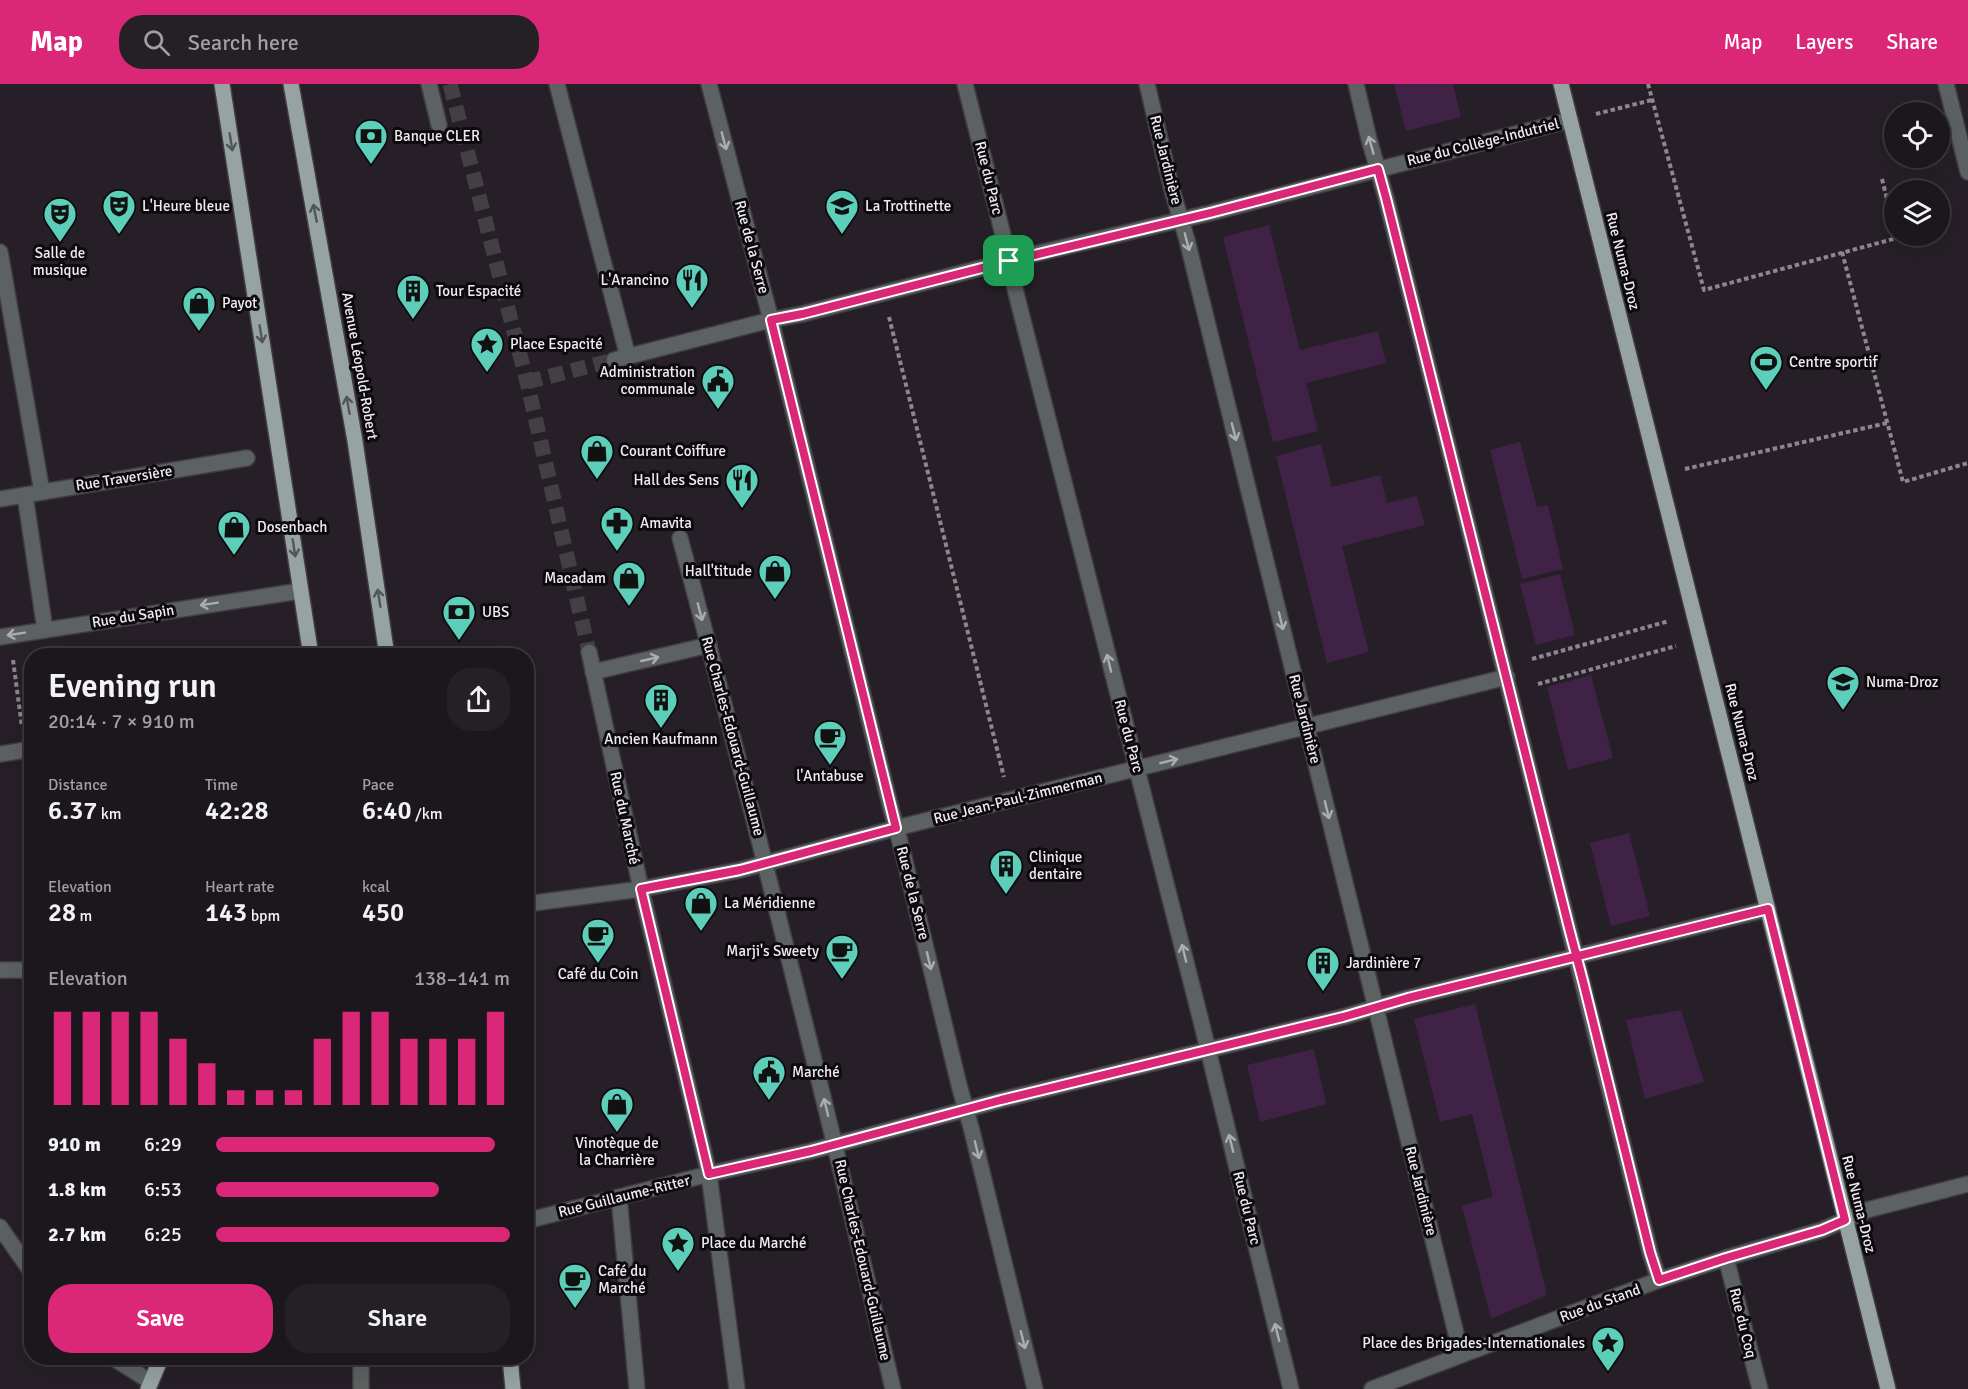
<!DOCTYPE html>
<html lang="en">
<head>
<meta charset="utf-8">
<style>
	:root { --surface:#1c171d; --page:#252026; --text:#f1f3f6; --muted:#a09fa4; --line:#3a363b; --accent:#db2777 }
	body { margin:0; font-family:Signika,sans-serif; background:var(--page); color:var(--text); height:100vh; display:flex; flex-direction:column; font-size:22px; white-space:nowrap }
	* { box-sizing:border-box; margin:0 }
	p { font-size:20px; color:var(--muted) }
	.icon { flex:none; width:33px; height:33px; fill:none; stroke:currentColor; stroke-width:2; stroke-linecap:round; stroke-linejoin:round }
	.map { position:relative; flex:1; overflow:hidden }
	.details { position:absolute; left:24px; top:564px; width:510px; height:717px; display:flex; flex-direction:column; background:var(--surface); border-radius:24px; box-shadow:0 6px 24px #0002,0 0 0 2px var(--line) }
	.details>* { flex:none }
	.buttons { position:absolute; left:1884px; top:18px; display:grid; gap:12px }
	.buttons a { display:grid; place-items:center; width:66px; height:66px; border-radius:50%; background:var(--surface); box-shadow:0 6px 24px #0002,0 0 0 2px var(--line); font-size:30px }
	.pin { position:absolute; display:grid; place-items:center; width:51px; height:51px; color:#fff; margin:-26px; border-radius:12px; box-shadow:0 3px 9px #0006 }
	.round { display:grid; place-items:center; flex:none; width:63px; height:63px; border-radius:24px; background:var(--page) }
	.headline { display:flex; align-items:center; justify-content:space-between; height:102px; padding:0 24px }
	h1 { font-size:33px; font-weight:600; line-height:45px }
	.stats { display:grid; grid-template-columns:repeat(3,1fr); gap:9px; height:102px; padding:6px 24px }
	.stats div { display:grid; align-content:center }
	.stats b { font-size:26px; font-weight:600 }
	.stats small { font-size:16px; font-weight:400 }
	.stats p { font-size:16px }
	.chart { height:168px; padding:12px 24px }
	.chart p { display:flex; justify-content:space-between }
	.chart svg { width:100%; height:108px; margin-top:6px; stroke:var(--accent); stroke-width:6 }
	.primary-button { display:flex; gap:12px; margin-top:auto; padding:12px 24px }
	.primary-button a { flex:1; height:69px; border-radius:24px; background:var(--accent); color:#fff; font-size:24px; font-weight:600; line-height:69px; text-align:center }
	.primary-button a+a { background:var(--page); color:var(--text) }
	ul { padding:0 24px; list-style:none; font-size:20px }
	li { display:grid; grid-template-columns:96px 72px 1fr; align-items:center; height:45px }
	li i { height:15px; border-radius:8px; background:var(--accent) }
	header { display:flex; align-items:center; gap:36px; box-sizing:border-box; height:84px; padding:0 30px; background:var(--accent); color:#fff }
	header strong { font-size:28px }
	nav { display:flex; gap:33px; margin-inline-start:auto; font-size:21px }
	.search { width:420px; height:54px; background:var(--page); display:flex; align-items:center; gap:15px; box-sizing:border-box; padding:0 21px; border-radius:24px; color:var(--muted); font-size:22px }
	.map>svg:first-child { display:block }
	.green { fill:#402246 }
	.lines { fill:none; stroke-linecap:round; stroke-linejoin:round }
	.minor-tunnel { stroke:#443e45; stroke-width:15; stroke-dasharray:15 8; stroke-linecap:butt }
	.minor-casing { stroke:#423c43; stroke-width:18 }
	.major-casing { stroke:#423c43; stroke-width:18 }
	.path { stroke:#8c868d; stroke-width:4; stroke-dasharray:4.5 3; stroke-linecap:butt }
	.minor { stroke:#5c6261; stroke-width:15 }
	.major { stroke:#96a3a0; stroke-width:15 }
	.oneway { stroke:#adadb0 }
	.oneway2 { stroke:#525657 }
	.route-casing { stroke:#fff; stroke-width:12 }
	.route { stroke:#db2777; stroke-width:8 }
	.labels { text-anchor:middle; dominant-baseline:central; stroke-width:6; stroke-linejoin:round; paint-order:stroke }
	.poi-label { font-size:15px; fill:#f0ebf1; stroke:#0d0a0e; text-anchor:start }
	.street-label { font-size:15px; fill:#f0ebf1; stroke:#0d0a0e }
</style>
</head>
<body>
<header>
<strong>Map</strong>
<div class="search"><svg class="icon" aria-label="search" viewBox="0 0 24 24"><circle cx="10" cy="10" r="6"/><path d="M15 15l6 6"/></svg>Search here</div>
<nav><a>Map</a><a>Layers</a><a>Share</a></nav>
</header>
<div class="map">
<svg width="1968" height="1305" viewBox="0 0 1968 1305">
	<rect width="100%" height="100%" fill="#261f27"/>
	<!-- green -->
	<g class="green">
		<polygon points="1394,0 1453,0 1461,33 1406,47"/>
		<polygon points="1269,141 1300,266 1378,247 1386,279 1306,299 1318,347 1273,358 1223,153"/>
		<polygon points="1520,358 1537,423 1548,421 1563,485 1522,495 1490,366"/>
		<polygon points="1321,360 1332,403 1380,391 1387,419 1417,412 1425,441 1342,462 1369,568 1327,579 1276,372"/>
		<polygon points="1560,490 1575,551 1536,561 1520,500"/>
		<polygon points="1591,591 1613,674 1568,686 1547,603"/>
		<polygon points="1629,749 1650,832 1611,842 1590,759"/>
		<polygon points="1475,920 1547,1211 1491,1235 1462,1122 1493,1113 1472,1030 1440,1038 1414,935"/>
		<polygon points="1681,926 1704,998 1645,1015 1626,936"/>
		<polygon points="1314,965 1326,1020 1260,1038 1247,981"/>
	</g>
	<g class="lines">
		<!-- minor-tunnel -->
		<g class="minor-tunnel">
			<polyline points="450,0 527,298 589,568"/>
			<polyline points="527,298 614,276"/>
		</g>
		<defs>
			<g id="minor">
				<polyline points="429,0 439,41"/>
				<polyline points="557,0 628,273"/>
				<polyline points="709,0 771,236 890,721 903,769 959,1001 972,1047 1035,1305"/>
				<polyline points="965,0 1002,147 1016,209 1202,941 1291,1305"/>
				<polyline points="1147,0 1172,106 1187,156 1461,1270"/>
				<polyline points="1356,0 1369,55 1386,114 1650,1168 1659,1196"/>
				<polyline points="1946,0 1968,88"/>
				<polyline points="0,168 42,408"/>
				<polyline points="614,276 771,236 802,230 1039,169 1210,129 1570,36"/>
				<polyline points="25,411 45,546"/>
				<polyline points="0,415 247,374"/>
				<path d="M680,454C756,736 826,1020 893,1305"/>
				<polyline points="0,553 300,507"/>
				<polyline points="589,568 641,805 709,1090 737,1305"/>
				<polyline points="593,588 709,561"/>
				<polyline points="0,670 32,665"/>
				<polyline points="526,820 641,805 740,786 896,744 1507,593"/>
				<polyline points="0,886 32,886"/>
				<polyline points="619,1113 637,1305"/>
				<polyline points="526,1137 709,1090 811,1067 1001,1016 1343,933 1408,914 1768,825"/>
				<polyline points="0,1143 32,1189"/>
				<polyline points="1726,1174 1760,1305"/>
				<polyline points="113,1274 151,1298"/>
				<polyline points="361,1274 361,1305"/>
				<polyline points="1372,1305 1659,1196 1726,1174 1822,1146 1867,1126 1968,1100"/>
			</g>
			<g id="major">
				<polyline points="222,0 311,572"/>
				<polyline points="291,0 355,357 387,572"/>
				<polyline points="1561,0 1888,1305"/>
				<polyline points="510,1274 513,1305"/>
				<polyline points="148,1305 161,1274"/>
			</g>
		</defs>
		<!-- minor casing -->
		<use href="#minor" class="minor-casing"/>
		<!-- major casing -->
		<use href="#major" class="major-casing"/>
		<!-- path -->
		<g class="path">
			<polyline points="1648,0 1704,206 1897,154 1897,152"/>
			<polyline points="1596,30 1652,16"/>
			<polyline points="1882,95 1894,143"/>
			<polyline points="1842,168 1903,398 1968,379"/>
			<polyline points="889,233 1004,693"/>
			<polyline points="1685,385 1887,339"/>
			<polyline points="1532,575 1669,537"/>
			<polyline points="13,576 22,643"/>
			<polyline points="1538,600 1676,562"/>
		</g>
		<!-- minor -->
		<use href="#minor" class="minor"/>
		<!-- major -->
		<use href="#major" class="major"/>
	</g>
	<!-- one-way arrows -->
	<defs><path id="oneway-shaft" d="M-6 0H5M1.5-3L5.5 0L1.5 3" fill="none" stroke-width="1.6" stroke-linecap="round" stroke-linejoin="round" transform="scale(1.5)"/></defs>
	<g class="oneway">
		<use href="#oneway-shaft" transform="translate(724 57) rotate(75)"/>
		<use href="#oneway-shaft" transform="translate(1371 61) rotate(-106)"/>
		<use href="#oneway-shaft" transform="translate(1187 158) rotate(75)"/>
		<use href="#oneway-shaft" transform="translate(1234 348) rotate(76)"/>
		<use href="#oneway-shaft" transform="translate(209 520) rotate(171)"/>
		<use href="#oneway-shaft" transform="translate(700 528) rotate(75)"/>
		<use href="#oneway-shaft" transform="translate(1281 537) rotate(76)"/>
		<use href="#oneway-shaft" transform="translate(16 550) rotate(171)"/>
		<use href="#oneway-shaft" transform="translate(650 575) rotate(-13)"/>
		<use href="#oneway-shaft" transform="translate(1109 579) rotate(-104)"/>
		<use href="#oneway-shaft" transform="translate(1169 677) rotate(-14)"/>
		<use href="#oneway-shaft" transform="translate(1327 726) rotate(76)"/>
		<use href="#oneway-shaft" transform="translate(1184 869) rotate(-104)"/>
		<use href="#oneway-shaft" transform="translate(929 877) rotate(77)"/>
		<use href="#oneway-shaft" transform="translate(826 1023) rotate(-104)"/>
		<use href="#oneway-shaft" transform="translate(1231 1059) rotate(-104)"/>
		<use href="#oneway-shaft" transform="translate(977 1066) rotate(76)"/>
		<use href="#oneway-shaft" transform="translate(1277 1248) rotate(-104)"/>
		<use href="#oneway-shaft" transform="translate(1023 1256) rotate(76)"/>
	</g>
	<g class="oneway2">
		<use href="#oneway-shaft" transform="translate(231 58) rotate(81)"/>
		<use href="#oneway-shaft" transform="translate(315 129) rotate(-101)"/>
		<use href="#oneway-shaft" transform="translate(261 250) rotate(81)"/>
		<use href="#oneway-shaft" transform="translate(348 321) rotate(-100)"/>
		<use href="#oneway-shaft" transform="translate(294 464) rotate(81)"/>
		<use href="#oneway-shaft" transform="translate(379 514) rotate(-99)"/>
	</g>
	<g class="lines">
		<defs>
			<polyline id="route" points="1009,177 802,230 771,236 896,744 740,786 641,805 709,1090 811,1067 1001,1016 1343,933 1408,914 1768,825 1845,1136 1822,1146 1726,1174 1659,1196 1650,1168 1583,897 1569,844 1386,114 1378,85 1210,129 1009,177"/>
		</defs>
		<!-- route casing -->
		<use href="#route" class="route-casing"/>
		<!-- route -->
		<use href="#route" class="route"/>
	</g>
	<!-- icons -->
	<defs>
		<symbol id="bank-pin" viewBox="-11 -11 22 30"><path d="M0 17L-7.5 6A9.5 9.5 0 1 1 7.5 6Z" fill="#5cceba" stroke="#0d0a0e"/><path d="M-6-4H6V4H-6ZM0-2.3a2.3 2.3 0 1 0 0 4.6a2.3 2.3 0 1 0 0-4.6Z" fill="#111"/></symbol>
		<symbol id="theatre-pin" viewBox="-11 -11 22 30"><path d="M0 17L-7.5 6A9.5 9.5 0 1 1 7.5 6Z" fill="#5cceba" stroke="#0d0a0e"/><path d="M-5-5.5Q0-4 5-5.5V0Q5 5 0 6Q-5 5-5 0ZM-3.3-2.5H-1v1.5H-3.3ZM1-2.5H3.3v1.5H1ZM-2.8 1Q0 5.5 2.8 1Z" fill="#111"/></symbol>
		<symbol id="school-pin" viewBox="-11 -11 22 30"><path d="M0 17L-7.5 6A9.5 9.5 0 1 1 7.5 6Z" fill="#5cceba" stroke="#0d0a0e"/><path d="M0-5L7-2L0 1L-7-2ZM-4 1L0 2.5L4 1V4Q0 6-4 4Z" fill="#111"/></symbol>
		<symbol id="restaurant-pin" viewBox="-11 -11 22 30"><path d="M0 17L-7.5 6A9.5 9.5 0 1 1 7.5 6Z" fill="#5cceba" stroke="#0d0a0e"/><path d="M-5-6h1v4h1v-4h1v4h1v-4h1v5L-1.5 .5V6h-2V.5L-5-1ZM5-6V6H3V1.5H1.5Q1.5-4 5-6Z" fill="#111"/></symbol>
		<symbol id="building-pin" viewBox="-11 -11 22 30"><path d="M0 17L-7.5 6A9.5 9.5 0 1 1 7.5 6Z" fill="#5cceba" stroke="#0d0a0e"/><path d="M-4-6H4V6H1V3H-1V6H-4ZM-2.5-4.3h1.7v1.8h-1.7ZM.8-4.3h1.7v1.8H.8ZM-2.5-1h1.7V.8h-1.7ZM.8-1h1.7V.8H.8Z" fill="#111"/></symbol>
		<symbol id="shop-pin" viewBox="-11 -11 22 30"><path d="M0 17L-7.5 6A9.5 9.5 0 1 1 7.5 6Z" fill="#5cceba" stroke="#0d0a0e"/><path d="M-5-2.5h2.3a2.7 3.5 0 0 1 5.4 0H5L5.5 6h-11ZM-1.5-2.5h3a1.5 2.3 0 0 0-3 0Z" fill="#111"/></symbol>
		<symbol id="sight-pin" viewBox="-11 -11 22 30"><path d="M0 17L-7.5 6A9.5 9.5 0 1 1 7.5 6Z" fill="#5cceba" stroke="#0d0a0e"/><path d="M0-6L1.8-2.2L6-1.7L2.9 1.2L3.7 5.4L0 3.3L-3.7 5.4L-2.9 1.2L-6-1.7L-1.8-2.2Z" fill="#111"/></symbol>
		<symbol id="stadium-pin" viewBox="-11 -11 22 30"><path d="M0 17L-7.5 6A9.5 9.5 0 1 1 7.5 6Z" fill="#5cceba" stroke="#0d0a0e"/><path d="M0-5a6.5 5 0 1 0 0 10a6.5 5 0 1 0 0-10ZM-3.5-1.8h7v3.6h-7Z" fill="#111"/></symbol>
		<symbol id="civic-pin" viewBox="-11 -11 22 30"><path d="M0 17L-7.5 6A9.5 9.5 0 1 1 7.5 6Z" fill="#5cceba" stroke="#0d0a0e"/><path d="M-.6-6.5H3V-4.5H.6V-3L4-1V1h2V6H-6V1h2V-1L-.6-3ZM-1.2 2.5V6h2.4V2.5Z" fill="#111"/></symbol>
		<symbol id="pharmacy-pin" viewBox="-11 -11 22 30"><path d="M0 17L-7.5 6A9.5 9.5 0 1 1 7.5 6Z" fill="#5cceba" stroke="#0d0a0e"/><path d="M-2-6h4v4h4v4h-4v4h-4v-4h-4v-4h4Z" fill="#111"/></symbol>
		<symbol id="cafe-pin" viewBox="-11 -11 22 30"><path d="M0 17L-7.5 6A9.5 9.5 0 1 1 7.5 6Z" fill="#5cceba" stroke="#0d0a0e"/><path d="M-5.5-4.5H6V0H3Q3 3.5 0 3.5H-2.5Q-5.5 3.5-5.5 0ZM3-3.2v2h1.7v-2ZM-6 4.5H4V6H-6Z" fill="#111"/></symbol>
	</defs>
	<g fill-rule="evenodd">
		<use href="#bank-pin" x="352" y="33" width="38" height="52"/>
		<use href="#theatre-pin" x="100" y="103" width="38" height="52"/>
		<use href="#school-pin" x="823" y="103" width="38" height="52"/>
		<use href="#theatre-pin" x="41" y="111" width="38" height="52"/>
		<use href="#restaurant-pin" x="673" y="177" width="38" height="52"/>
		<use href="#building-pin" x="394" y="188" width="38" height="52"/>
		<use href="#shop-pin" x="180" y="200" width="38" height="52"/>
		<use href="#sight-pin" x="468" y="241" width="38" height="52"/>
		<use href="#stadium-pin" x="1747" y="259" width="38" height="52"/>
		<use href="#civic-pin" x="699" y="278" width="38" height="52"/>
		<use href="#shop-pin" x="578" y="348" width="38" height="52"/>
		<use href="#restaurant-pin" x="723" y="377" width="38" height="52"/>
		<use href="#pharmacy-pin" x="598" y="420" width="38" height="52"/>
		<use href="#shop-pin" x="215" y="424" width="38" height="52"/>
		<use href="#shop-pin" x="756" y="468" width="38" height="52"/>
		<use href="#shop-pin" x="610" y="475" width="38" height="52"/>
		<use href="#bank-pin" x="440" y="509" width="38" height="52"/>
		<use href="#school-pin" x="1824" y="579" width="38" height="52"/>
		<use href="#building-pin" x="642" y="597" width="38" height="52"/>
		<use href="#cafe-pin" x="811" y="634" width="38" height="52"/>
		<use href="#building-pin" x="987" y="763" width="38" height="52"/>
		<use href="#shop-pin" x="682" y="800" width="38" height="52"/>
		<use href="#cafe-pin" x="579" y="832" width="38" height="52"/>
		<use href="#cafe-pin" x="823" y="848" width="38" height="52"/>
		<use href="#building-pin" x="1304" y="860" width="38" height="52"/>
		<use href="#civic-pin" x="750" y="969" width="38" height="52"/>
		<use href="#shop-pin" x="598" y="1001" width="38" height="52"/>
		<use href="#sight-pin" x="659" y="1140" width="38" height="52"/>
		<use href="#cafe-pin" x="556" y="1177" width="38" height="52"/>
		<use href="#sight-pin" x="1589" y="1240" width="38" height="52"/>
	</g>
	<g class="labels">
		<!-- poi labels -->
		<g class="poi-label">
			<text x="394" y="52">Banque CLER</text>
			<text x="142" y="122">L'Heure bleue</text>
			<text x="865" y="122">La Trottinette</text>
			<text x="60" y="169" text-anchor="middle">Salle de<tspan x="60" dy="17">musique</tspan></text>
			<text x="669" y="196" text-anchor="end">L'Arancino</text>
			<text x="436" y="207">Tour Espacité</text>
			<text x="222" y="219">Payot</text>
			<text x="510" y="260">Place Espacité</text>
			<text x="1789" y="278">Centre sportif</text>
			<text x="695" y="288" text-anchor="end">Administration<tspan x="695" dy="17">communale</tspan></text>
			<text x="620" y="367">Courant Coiffure</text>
			<text x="719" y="396" text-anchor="end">Hall des Sens</text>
			<text x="640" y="439">Amavita</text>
			<text x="257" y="443">Dosenbach</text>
			<text x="752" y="487" text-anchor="end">Hall'titude</text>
			<text x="606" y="494" text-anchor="end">Macadam</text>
			<text x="482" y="528">UBS</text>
			<text x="1866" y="598">Numa-Droz</text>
			<text x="661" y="655" text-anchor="middle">Ancien Kaufmann</text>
			<text x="830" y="692" text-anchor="middle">l'Antabuse</text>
			<text x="1029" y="773">Clinique<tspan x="1029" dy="17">dentaire</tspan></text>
			<text x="724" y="819">La Méridienne</text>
			<text x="819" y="867" text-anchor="end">Marji's Sweety</text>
			<text x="1346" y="879">Jardinière 7</text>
			<text x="598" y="890" text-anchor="middle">Café du Coin</text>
			<text x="792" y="988">Marché</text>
			<text x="617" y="1059" text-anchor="middle">Vinotèque de<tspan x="617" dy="17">la Charrière</tspan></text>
			<text x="701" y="1159">Place du Marché</text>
			<text x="598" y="1187">Café du<tspan x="598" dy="17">Marché</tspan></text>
			<text x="1585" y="1259" text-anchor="end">Place des Brigades-Internationales</text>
		</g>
		<!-- street labels -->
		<g class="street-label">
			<text transform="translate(1483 58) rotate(-14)">Rue du Collège-Indutriel</text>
			<text transform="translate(1166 76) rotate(76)">Rue Jardinière</text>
			<text transform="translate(989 94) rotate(76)">Rue du Parc</text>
			<text transform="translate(752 163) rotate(75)">Rue de la Serre</text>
			<text transform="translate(1623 177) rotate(76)">Rue Numa-Droz</text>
			<text transform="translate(360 282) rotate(80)">Avenue Léopold-Robert</text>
			<text transform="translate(124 394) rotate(-9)">Rue Traversière</text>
			<text transform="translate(133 532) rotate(-9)">Rue du Sapin</text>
			<text transform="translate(1305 635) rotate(76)">Rue Jardinière</text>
			<text transform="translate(1742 648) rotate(76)">Rue Numa-Droz</text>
			<text transform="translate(733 652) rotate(75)">Rue Charles-Edouard-Guillaume</text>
			<text transform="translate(1129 652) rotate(75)">Rue du Parc</text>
			<text transform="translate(1018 714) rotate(-14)">Rue Jean-Paul-Zimmerman</text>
			<text transform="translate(625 734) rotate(78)">Rue du Marché</text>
			<text transform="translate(913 809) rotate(76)">Rue de la Serre</text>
			<text transform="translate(1421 1107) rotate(76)">Rue Jardinière</text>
			<text transform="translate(624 1112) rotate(-14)">Rue Guillaume-Ritter</text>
			<text transform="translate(1859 1120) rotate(76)">Rue Numa-Droz</text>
			<text transform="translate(1247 1124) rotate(76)">Rue du Parc</text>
			<text transform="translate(863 1176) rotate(77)">Rue Charles-Edouard-Guillaume</text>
			<text transform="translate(1600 1219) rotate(-20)">Rue du Stand</text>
			<text transform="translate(1743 1239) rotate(76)">Rue du Coq</text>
		</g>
	</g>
</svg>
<div class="buttons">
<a><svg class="icon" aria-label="locate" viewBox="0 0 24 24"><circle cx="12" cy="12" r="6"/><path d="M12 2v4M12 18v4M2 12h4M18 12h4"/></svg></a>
<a><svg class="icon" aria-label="layers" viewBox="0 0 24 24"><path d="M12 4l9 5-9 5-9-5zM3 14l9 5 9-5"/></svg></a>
</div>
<div class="pin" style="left:1009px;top:177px;background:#1e9e55"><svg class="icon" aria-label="arrive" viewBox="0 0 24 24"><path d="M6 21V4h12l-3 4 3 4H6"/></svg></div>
<section class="details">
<div class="headline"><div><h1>Evening run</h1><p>20:14 · 7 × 910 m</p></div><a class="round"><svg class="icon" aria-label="share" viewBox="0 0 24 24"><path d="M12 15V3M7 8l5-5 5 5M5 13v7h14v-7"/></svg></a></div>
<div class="stats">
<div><p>Distance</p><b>6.37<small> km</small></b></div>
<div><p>Time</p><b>42:28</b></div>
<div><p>Pace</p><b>6:40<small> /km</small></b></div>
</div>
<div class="stats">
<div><p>Elevation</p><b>28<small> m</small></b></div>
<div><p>Heart rate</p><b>143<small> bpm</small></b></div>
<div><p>kcal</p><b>450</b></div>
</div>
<div class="chart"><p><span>Elevation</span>138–141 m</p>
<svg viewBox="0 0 160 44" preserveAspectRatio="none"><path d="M5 44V6M15 44V6M25 44V6M35 44V6M45 44V17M55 44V27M65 44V38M75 44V38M85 44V38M95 44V17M105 44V6M115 44V6M125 44V17M135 44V17M145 44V17M155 44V6"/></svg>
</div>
<ul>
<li><b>910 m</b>6:29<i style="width:95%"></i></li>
<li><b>1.8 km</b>6:53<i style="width:76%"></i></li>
<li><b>2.7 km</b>6:25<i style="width:100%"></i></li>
</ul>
<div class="primary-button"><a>Save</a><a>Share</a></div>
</section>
</div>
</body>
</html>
